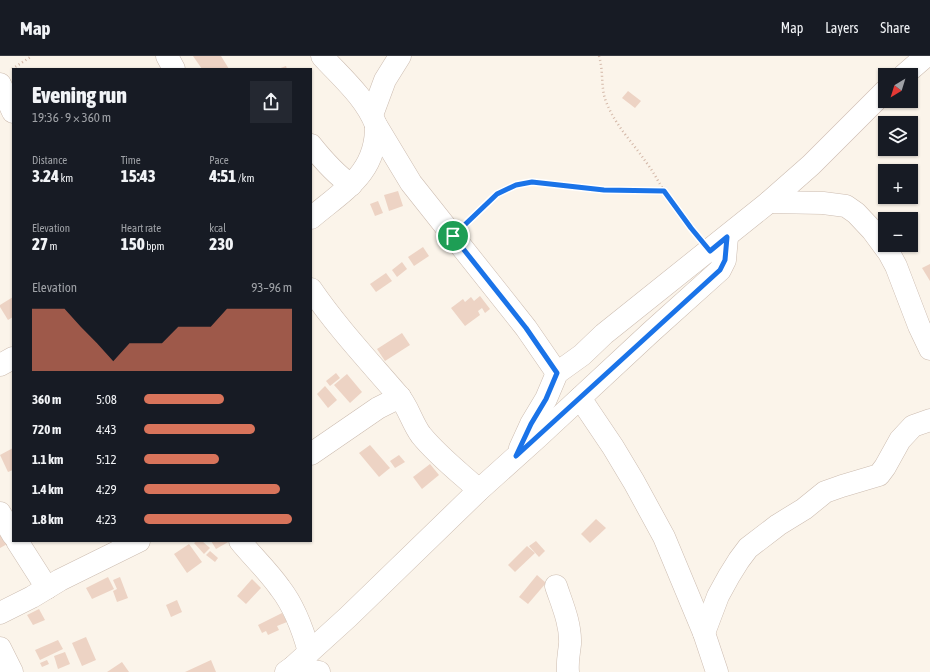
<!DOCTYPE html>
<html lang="en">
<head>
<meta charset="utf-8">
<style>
	:root { --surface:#171b24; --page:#242831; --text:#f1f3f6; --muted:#9ea1a6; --line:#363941; --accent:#d8745b }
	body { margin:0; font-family:"Asap Condensed",sans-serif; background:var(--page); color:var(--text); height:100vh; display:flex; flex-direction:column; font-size:15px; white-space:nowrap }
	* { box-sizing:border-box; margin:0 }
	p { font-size:13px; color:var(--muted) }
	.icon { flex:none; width:22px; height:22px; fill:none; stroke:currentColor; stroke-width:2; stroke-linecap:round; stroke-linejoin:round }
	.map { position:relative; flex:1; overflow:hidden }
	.side { position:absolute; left:12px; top:12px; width:300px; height:474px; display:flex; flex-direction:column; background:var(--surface); border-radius:0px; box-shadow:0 1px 3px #0004 }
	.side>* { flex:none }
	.needle { width:26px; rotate:218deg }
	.tools { position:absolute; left:878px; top:12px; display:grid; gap:8px }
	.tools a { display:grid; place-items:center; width:40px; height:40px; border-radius:0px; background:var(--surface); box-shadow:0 1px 3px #0004; font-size:20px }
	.pin { position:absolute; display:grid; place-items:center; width:34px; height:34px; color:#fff; margin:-17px; border:2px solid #fff; border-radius:50%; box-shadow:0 1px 4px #0007 }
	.round { display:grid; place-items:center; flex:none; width:42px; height:42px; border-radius:0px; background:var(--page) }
	.head { display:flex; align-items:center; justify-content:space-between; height:68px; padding:0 20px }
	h1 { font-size:22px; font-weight:800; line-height:30px }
	.stats { display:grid; grid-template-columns:repeat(3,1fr); gap:6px; height:68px; padding:4px 20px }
	.stats div { display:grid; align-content:center }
	.stats b { font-size:17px; font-weight:800 }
	.stats small { font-size:11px; font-weight:400 }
	.stats p { font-size:11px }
	.chart { height:112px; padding:8px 20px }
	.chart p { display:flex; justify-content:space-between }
	.chart svg { width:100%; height:72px; margin-top:4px; fill:var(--accent); opacity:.7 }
	ul { padding:0 20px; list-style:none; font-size:13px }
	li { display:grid; grid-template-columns:64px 48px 1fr; align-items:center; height:30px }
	li i { height:10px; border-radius:5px; background:var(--accent) }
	header { display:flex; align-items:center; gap:24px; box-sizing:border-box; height:56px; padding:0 20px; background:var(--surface); border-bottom:1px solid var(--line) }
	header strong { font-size:19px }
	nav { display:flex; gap:22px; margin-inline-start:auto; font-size:14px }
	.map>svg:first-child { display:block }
	.building { fill:#edd3c4 }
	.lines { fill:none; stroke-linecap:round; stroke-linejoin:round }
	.minor-casing { stroke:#ccbcb0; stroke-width:23 }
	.path { stroke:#d3b7a7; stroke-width:2.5; stroke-dasharray:1 3; stroke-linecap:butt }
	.minor { stroke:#fff; stroke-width:22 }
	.route-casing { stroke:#fff; stroke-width:8 }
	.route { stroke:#1a73e8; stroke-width:5 }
</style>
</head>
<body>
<header>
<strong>Map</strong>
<nav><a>Map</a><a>Layers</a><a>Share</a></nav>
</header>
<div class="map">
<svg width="930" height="616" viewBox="0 0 930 616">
	<rect width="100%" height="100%" fill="#fbf4ea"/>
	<!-- building -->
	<g class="building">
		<polygon points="193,0 221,0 229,13 202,13"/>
		<polygon points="286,10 287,13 278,13"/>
		<polygon points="628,35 641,45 635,52 622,42"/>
		<polygon points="398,135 403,150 389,155 384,139"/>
		<polygon points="378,145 383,157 375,160 370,148"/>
		<polygon points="423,191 429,200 414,210 408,201"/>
		<polygon points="402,206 407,213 397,221 392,214"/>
		<polygon points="930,208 930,225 922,212"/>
		<polygon points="386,217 392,225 376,236 370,228"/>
		<polygon points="480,240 490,253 485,257 482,252 478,255 480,259 465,270 451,252 463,243 465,246 471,241 474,245"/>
		<polygon points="13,241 13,261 8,264 0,251 0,249"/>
		<polygon points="402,277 410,289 385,305 377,293"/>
		<polygon points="336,317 340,322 330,330 326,325"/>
		<polygon points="347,318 362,336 350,347 334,329"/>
		<polygon points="325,330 337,344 328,352 317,338"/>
		<polygon points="370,389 390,412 379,421 359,397"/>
		<polygon points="13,392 13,414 8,416 0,399"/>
		<polygon points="399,399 405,406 395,412 390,405"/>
		<polygon points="430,408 439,419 422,433 413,421"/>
		<polygon points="596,463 606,472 590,487 581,478"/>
		<polygon points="3,479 9,487 0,492 0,480"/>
		<polygon points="197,485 202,485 210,492 204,498 194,487"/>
		<polygon points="211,485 230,485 216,493"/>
		<polygon points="536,485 545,495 539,501 529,490"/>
		<polygon points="189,488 202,506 187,517 174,498"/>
		<polygon points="527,490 535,497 515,516 508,509"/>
		<polygon points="210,495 218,502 215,506 206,499"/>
		<polygon points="537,519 546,527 528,548 519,541"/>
		<polygon points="108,521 114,533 92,543 86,532"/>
		<polygon points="120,521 128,542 117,546 113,535 117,533 113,524"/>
		<polygon points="252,523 261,532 246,548 237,540"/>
		<polygon points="177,544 182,556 171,561 166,549"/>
		<polygon points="39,553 45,564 33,569 27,559"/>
		<polygon points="282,557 287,566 277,570 279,574 268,579 266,575 262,577 258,569"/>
		<polygon points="86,581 96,604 82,610 72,587"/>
		<polygon points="58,584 63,593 40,604 35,594"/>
		<polygon points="65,596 70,608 58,613 54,600"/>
		<polygon points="47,604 49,608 42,611 40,607"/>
		<polygon points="211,604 216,616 185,616"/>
		<polygon points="122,606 129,616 107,616"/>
	</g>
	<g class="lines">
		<defs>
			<g id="minor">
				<polyline points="167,0 174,13"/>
				<path d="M322,0C342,22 365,41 376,69L411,127L526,272L557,317"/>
				<polyline points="904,19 926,0"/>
				<polyline points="0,28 13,56"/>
				<polyline points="372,59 385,24 400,0"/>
				<path d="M311,89C323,104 335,118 351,129"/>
				<polyline points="769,146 823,147 846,150 856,157 872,174 889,197 896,210 919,270 930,293"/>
				<path d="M311,162C344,134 377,117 376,69"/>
				<path d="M311,233C337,271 368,304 398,339C408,350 412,367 421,379C438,400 459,416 479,434"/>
				<polyline points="0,309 13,302"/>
				<polyline points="580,342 613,391 634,426 664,481 704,577 717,616"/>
				<polyline points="520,392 531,368 546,343 557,317 582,299 604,278 769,146 811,109 885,35"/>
				<polyline points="311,398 378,352 400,341"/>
				<polyline points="0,457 13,479"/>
				<polyline points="17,485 47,532"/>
				<path d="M240,485C253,501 268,515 280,532C294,550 303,574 309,596"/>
				<path d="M556,530C562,548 571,568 570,588C569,598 567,605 568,616"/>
				<polyline points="0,557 32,541 60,524 139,485"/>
				<polyline points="704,577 718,540 729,520 739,504 748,492 778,469 804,453 825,436 842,430 879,419 885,411 900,384 913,370 930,364"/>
				<polyline points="0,592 12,616"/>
				<polyline points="293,611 319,616"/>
				<polyline points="286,616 293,611 348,561 479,434 538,381 651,276 720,214 725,204 727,181"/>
			</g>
		</defs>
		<!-- minor casing -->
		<use href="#minor" class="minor-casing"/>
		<!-- path -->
		<g class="path">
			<path d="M599,0C604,16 600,33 607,48C616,70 633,87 646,106C653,115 658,125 664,135C673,150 685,165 696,179"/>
			<polyline points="12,13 32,0"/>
			<polyline points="466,167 497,138 516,129 532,126 603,134 664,135"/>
		</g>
		<!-- minor -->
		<use href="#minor" class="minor"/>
	</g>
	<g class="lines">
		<defs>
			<polygon id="route" points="532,126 604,134 664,135 691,172 710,195 727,181 725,204 720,214 516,400 531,368 546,343 557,317 526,272 453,180 497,138 516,129"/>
		</defs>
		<!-- route casing -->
		<use href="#route" class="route-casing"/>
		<!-- route -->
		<use href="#route" class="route"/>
	</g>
</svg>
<div class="tools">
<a><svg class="needle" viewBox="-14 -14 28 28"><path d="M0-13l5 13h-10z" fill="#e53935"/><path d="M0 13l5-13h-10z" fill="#9ea1a6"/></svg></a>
<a><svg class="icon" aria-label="layers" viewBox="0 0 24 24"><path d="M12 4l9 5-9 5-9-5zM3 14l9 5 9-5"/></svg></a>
<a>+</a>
<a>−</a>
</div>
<div class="pin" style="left:453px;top:180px;background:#1e9e55"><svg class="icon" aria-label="arrive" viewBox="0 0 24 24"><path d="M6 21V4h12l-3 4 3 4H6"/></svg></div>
<section class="side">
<div class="head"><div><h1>Evening run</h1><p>19:36 · 9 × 360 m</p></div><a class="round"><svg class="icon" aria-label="share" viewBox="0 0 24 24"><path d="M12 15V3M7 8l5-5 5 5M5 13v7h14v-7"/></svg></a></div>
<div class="stats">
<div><p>Distance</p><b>3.24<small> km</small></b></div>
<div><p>Time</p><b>15:43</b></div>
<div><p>Pace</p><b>4:51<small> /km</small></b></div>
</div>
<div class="stats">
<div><p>Elevation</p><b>27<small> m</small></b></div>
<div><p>Heart rate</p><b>150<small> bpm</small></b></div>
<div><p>kcal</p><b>230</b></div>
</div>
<div class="chart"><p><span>Elevation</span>93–96 m</p>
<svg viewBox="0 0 160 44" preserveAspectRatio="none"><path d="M0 44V6L10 6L20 6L30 17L40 27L50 38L60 27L70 27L80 27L90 17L100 17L110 17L120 6L130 6L140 6L150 6L160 6V44z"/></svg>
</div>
<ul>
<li><b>360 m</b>5:08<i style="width:54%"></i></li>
<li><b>720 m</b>4:43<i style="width:75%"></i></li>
<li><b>1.1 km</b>5:12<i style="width:51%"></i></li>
<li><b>1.4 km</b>4:29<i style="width:92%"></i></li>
<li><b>1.8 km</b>4:23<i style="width:100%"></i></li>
</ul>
</section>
</div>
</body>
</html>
